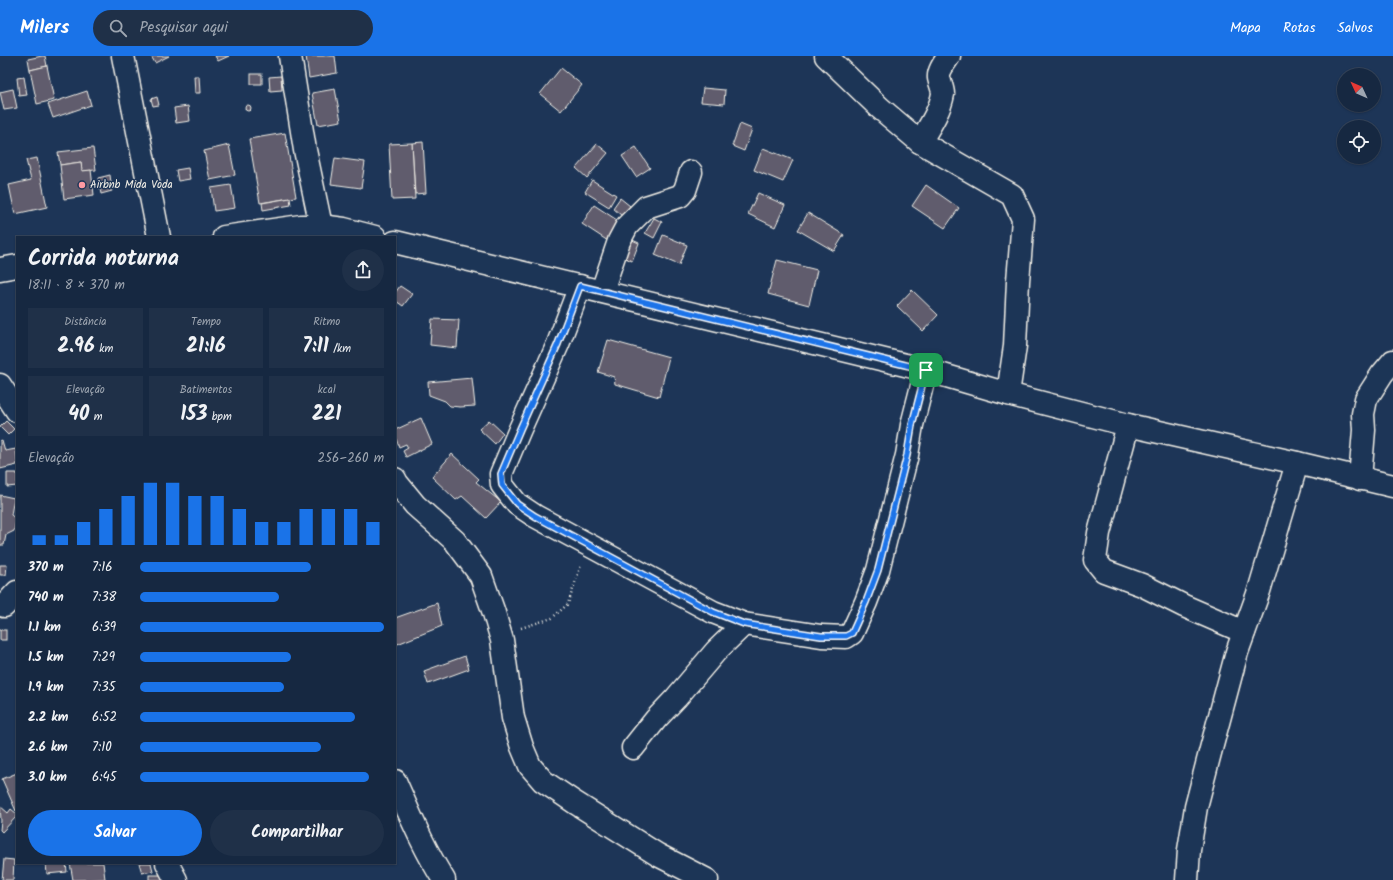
<!DOCTYPE html>
<html lang="pt">
<head>
<meta charset="utf-8">
<style>
	:root { --surface:#162841; --page:#1f3048; --text:#f1f3f6; --muted:#9ea6b1; --line:#35445a; --accent:#1a73e8 }
	body { margin:0; font-family:Kalam,sans-serif; background:var(--page); color:var(--text); height:100vh; display:flex; flex-direction:column; font-size:15px; white-space:nowrap }
	* { box-sizing:border-box; margin:0 }
	p { font-size:13px; color:var(--muted) }
	.icon { flex:none; width:22px; height:22px; fill:none; stroke:currentColor; stroke-width:2; stroke-linecap:round; stroke-linejoin:round }
	.map { position:relative; flex:1; overflow:hidden }
	.side { position:absolute; left:16px; top:180px; width:380px; height:628px; display:flex; flex-direction:column; background:var(--surface); border-radius:0px; box-shadow:0 1px 3px #0004,0 0 0 1px var(--line) }
	.side>* { flex:none }
	.needle { width:26px; rotate:314deg }
	.buttons { position:absolute; left:1337px; top:12px; display:grid; gap:8px }
	.buttons a { display:grid; place-items:center; width:44px; height:44px; border-radius:50%; background:var(--surface); box-shadow:0 1px 3px #0004,0 0 0 1px var(--line); font-size:20px }
	.pin { position:absolute; display:grid; place-items:center; width:34px; height:34px; color:#fff; margin:-17px; border-radius:8px; box-shadow:0 2px 6px #0006 }
	.round { display:grid; place-items:center; flex:none; width:42px; height:42px; border-radius:21px; background:var(--page) }
	.overview { display:flex; align-items:center; justify-content:space-between; height:68px; padding:0 12px }
	h1 { font-size:22px; font-weight:700; line-height:30px }
	.figures { display:grid; grid-template-columns:repeat(3,1fr); gap:6px; height:68px; padding:4px 12px }
	.figures div { display:grid; align-content:center; border-radius:0px; background:var(--page); text-align:center }
	.figures b { font-size:20px; font-weight:700 }
	.figures small { font-size:11px; font-weight:400 }
	.figures p { font-size:11px }
	.chart { height:112px; padding:8px 12px }
	.chart p { display:flex; justify-content:space-between }
	.chart svg { width:100%; height:72px; margin-top:4px; stroke:var(--accent); stroke-width:6 }
	.action { display:flex; gap:8px; margin-top:auto; padding:8px 12px }
	.action a { flex:1; height:46px; border-radius:24px; background:var(--accent); color:#fff; font-size:16px; font-weight:700; line-height:46px; text-align:center }
	.action a+a { background:var(--page); color:var(--text) }
	ul { padding:0 12px; list-style:none; font-size:13px }
	li { display:grid; grid-template-columns:64px 48px 1fr; align-items:center; height:30px }
	li i { height:10px; border-radius:5px; background:var(--accent) }
	header { display:flex; align-items:center; gap:24px; box-sizing:border-box; height:56px; padding:0 20px; background:var(--accent); color:#fff }
	header strong { font-size:19px }
	nav { display:flex; gap:22px; margin-inline-start:auto; font-size:14px }
	.search { width:280px; height:36px; background:var(--page); display:flex; align-items:center; gap:10px; box-sizing:border-box; padding:0 14px; border-radius:22px; color:var(--muted); font-size:15px }
	.map>svg:first-child { display:block }
	.building { fill:#605c6d; stroke:#f4f1e8 }
	.lines { fill:none; stroke-linecap:round; stroke-linejoin:round }
	.street-casing { stroke:#f4f1e8; stroke-width:25 }
	.path { stroke:#f4f1e8; stroke-width:2.5; stroke-dasharray:1 3; stroke-linecap:butt }
	.street { stroke:#1d3557; stroke-width:22 }
	.route-casing { stroke:#fff; stroke-width:8 }
	.route { stroke:#1a73e8; stroke-width:5 }
	.poi-dot { fill:#ff9aa2; stroke:#1d3557; stroke-width:1.5 }
	.labels { text-anchor:middle; dominant-baseline:central; stroke-width:3; stroke-linejoin:round; paint-order:stroke }
	.poi-label { font-size:11px; fill:#f4f1e8; stroke:#1d3557; text-anchor:start }
</style>
</head>
<body>
<header>
<strong>Milers</strong>
<div class="search"><svg class="icon" aria-label="search" viewBox="0 0 24 24"><circle cx="10" cy="10" r="6"/><path d="M15 15l6 6"/></svg>Pesquisar aqui</div>
<nav><a>Mapa</a><a>Rotas</a><a>Salvos</a></nav>
</header>
<div class="map">
<svg width="1393" height="824" viewBox="0 0 1393 824">
	<rect width="100%" height="100%" fill="#1d3557"/>
	<filter id="ink" filterUnits="userSpaceOnUse"><feTurbulence type="fractalNoise" baseFrequency=".025" numOctaves="2"/><feDisplacementMap in="SourceGraphic" scale="8" xChannelSelector="R" yChannelSelector="G"/><feConvolveMatrix kernelMatrix="1 2 1 2 8 2 1 2 1" color-interpolation-filters="sRGB"/></filter>
	<g filter="url(#ink)">
		<!-- building -->
		<g class="building">
			<polygon points="42,0 45,0 47,10 30,14 28,3"/>
			<polygon points="151,0 169,0 155,7"/>
			<polygon points="215,0 229,0 218,5"/>
			<polygon points="306,0 335,0 337,17 309,22"/>
			<polygon points="47,10 54,44 37,48 30,14"/>
			<polygon points="561,12 582,29 561,55 540,38"/>
			<rect x="251" y="18" width="11" height="10"/>
			<polygon points="194,20 199,20 200,37 195,37"/>
			<polygon points="281,20 282,34 270,35 269,21"/>
			<polygon points="24,21 27,39 19,40 17,22"/>
			<polygon points="703,32 725,34 724,48 701,46"/>
			<polygon points="13,33 17,52 4,54 0,36"/>
			<polygon points="335,33 341,65 318,69 312,37"/>
			<polygon points="87,35 91,49 53,62 48,48"/>
			<polygon points="157,41 159,49 153,50 151,43"/>
			<circle cx="248" cy="52" r="3"/>
			<polygon points="188,50 190,65 176,67 174,52"/>
			<polygon points="740,68 752,73 744,95 732,90"/>
			<polygon points="285,77 296,141 260,147 249,83"/>
			<polygon points="423,86 426,137 415,138 412,87"/>
			<polygon points="412,87 415,143 392,144 389,88"/>
			<polygon points="597,88 608,97 587,122 576,112"/>
			<polygon points="229,89 235,119 210,124 204,95"/>
			<polygon points="636,91 650,112 636,121 622,100"/>
			<polygon points="93,92 96,114 82,115 81,106 60,109 58,96"/>
			<polygon points="763,92 793,104 783,126 754,114"/>
			<polygon points="37,102 47,151 15,158 9,129 31,124 26,104"/>
			<polygon points="335,102 365,106 361,132 331,128"/>
			<polygon points="81,106 82,115 91,114 94,139 64,143 60,109"/>
			<polygon points="188,112 190,123 178,125 176,114"/>
			<polygon points="110,119 112,135 101,138 98,122"/>
			<polygon points="592,124 616,139 609,151 585,136"/>
			<polygon points="231,129 235,152 214,155 211,132"/>
			<polygon points="926,129 959,152 945,172 912,150"/>
			<polygon points="758,137 785,149 775,171 748,158"/>
			<polygon points="290,142 291,149 263,154 262,147"/>
			<polygon points="620,142 630,150 622,160 613,152"/>
			<polygon points="594,149 620,166 608,185 582,168"/>
			<polygon points="808,157 844,179 834,195 798,174"/>
			<polygon points="654,162 662,166 654,182 645,177"/>
			<polygon points="663,179 687,189 679,209 655,199"/>
			<polygon points="628,182 639,187 632,205 621,200"/>
			<polygon points="777,204 817,214 809,249 768,238"/>
			<polygon points="400,230 412,238 403,250 396,245 395,246 395,237"/>
			<polygon points="912,234 938,259 923,275 897,250"/>
			<polygon points="432,263 459,264 457,292 430,289"/>
			<polygon points="608,284 669,301 659,341 615,328 614,321 598,316"/>
			<polygon points="472,322 475,350 460,351 450,350 445,345 429,339 428,326"/>
			<polygon points="421,362 432,388 406,401 403,395 408,392 406,388 399,391 395,380 395,374"/>
			<polygon points="489,364 503,377 495,388 479,373"/>
			<polygon points="6,365 14,373 8,379 0,371"/>
			<polygon points="2,384 5,395 16,393 17,409 0,413 0,385"/>
			<polygon points="452,398 479,423 476,426 501,446 486,462 462,440 456,444 432,421"/>
			<polygon points="7,417 17,417 17,430 7,431"/>
			<polygon points="0,439 14,442 11,459 16,463 14,475 6,479 4,489 0,489 0,490"/>
			<polygon points="0,509 7,509 6,519 0,519"/>
			<polygon points="437,547 442,570 395,589 395,562"/>
			<rect x="0" y="574" width="6" height="10"/>
			<polygon points="465,600 469,613 428,628 424,615"/>
			<polygon points="17,717 17,754 16,755 2,723"/>
			<polygon points="0,750 8,757 11,753 17,758 17,760 2,776 0,774 1,765"/>
			<polygon points="4,803 14,804 13,824 2,824"/>
			<polygon points="66,807 67,816 47,818 46,808"/>
			<polygon points="70,807 103,807 105,823 73,824"/>
			<polygon points="139,807 151,807 153,815 142,817"/>
			<rect x="149" y="819" width="16" height="5"/>
		</g>
		<g class="lines">
			<defs>
				<g id="street">
					<polyline points="123,0 159,181"/>
					<polyline points="290,0 305,94 321,170 325,181"/>
					<polyline points="826,0 880,52 920,86 1012,139 1023,163 1018,225 1015,290 1008,338"/>
					<path d="M920,86C929,71 940,55 943,38C943,33 940,27 939,22C938,15 945,6 949,0"/>
					<polyline points="224,181 301,170 321,170 344,173 375,181"/>
					<polyline points="395,186 926,314 1008,338 1128,369 1297,407 1393,430"/>
					<polyline points="0,213 17,210"/>
					<polyline points="580,230 558,288 520,373 501,418 502,429 517,448 535,460 713,556 744,568 821,580 846,581 852,577 866,546 878,514 907,399 912,369 926,314"/>
					<polyline points="602,235 619,185 627,170 646,151 680,140 685,134 691,116"/>
					<polyline points="0,329 17,355"/>
					<polyline points="1128,369 1099,477 1095,504 1104,515 1142,529 1184,550 1244,576"/>
					<polyline points="395,423 397,427 415,449 455,485 481,520 494,557 502,584 513,662 522,691 530,710 543,725 574,746 658,799 707,824"/>
					<polyline points="1360,423 1364,374 1363,358 1366,343 1382,318 1393,305"/>
					<polyline points="4,550 17,536"/>
					<polyline points="633,692 656,663 676,642 716,595 744,568"/>
					<path d="M395,725C410,759 424,793 444,824"/>
					<polyline points="167,807 176,824"/>
					<polyline points="1187,824 1189,794 1196,751 1211,693 1237,596 1259,535 1297,407"/>
				</g>
			</defs>
			<!-- street casing -->
			<use href="#street" class="street-casing"/>
			<!-- path -->
			<polyline class="path" points="521,572 552,562 568,548 581,509"/>
			<!-- street -->
			<use href="#street" class="street"/>
		</g>
	</g>
	<g class="lines" filter="url(#ink)">
		<defs>
			<polygon id="route" points="580,230 926,314 912,369 907,399 878,514 866,546 852,577 846,580 821,580 744,568 713,556 535,460 517,448 502,429 501,418 520,373 558,288"/>
		</defs>
		<!-- route casing -->
		<use href="#route" class="route-casing"/>
		<!-- route -->
		<use href="#route" class="route"/>
	</g>
	<!-- markers -->
	<circle class="poi-dot" cx="82" cy="129" r="4"/>
	<g class="labels">
		<!-- poi labels -->
		<g class="poi-label">
			<text x="90" y="129">Airbnb Mida Voda</text>
		</g>
	</g>
</svg>
<div class="buttons">
<a><svg class="needle" viewBox="-14 -14 28 28"><path d="M0-13l5 13h-10z" fill="#e53935"/><path d="M0 13l5-13h-10z" fill="#9ea6b1"/></svg></a>
<a><svg class="icon" aria-label="locate" viewBox="0 0 24 24"><circle cx="12" cy="12" r="6"/><path d="M12 2v4M12 18v4M2 12h4M18 12h4"/></svg></a>
</div>
<div class="pin" style="left:926px;top:314px;background:#1e9e55"><svg class="icon" aria-label="arrive" viewBox="0 0 24 24"><path d="M6 21V4h12l-3 4 3 4H6"/></svg></div>
<section class="side">
<div class="overview"><div><h1>Corrida noturna</h1><p>18:11 · 8 × 370 m</p></div><a class="round"><svg class="icon" aria-label="share" viewBox="0 0 24 24"><path d="M12 15V3M7 8l5-5 5 5M5 13v7h14v-7"/></svg></a></div>
<div class="figures">
<div><p>Distância</p><b>2.96<small> km</small></b></div>
<div><p>Tempo</p><b>21:16</b></div>
<div><p>Ritmo</p><b>7:11<small> /km</small></b></div>
</div>
<div class="figures">
<div><p>Elevação</p><b>40<small> m</small></b></div>
<div><p>Batimentos</p><b>153<small> bpm</small></b></div>
<div><p>kcal</p><b>221</b></div>
</div>
<div class="chart"><p><span>Elevação</span>256–260 m</p>
<svg viewBox="0 0 160 44" preserveAspectRatio="none"><path d="M5 44V38M15 44V38M25 44V30M35 44V22M45 44V14M55 44V6M65 44V6M75 44V14M85 44V14M95 44V22M105 44V30M115 44V30M125 44V22M135 44V22M145 44V22M155 44V30"/></svg>
</div>
<ul>
<li><b>370 m</b>7:16<i style="width:70%"></i></li>
<li><b>740 m</b>7:38<i style="width:57%"></i></li>
<li><b>1.1 km</b>6:39<i style="width:100%"></i></li>
<li><b>1.5 km</b>7:29<i style="width:62%"></i></li>
<li><b>1.9 km</b>7:35<i style="width:59%"></i></li>
<li><b>2.2 km</b>6:52<i style="width:88%"></i></li>
<li><b>2.6 km</b>7:10<i style="width:74%"></i></li>
<li><b>3.0 km</b>6:45<i style="width:94%"></i></li>
</ul>
<div class="action"><a>Salvar</a><a>Compartilhar</a></div>
</section>
</div>
</body>
</html>
